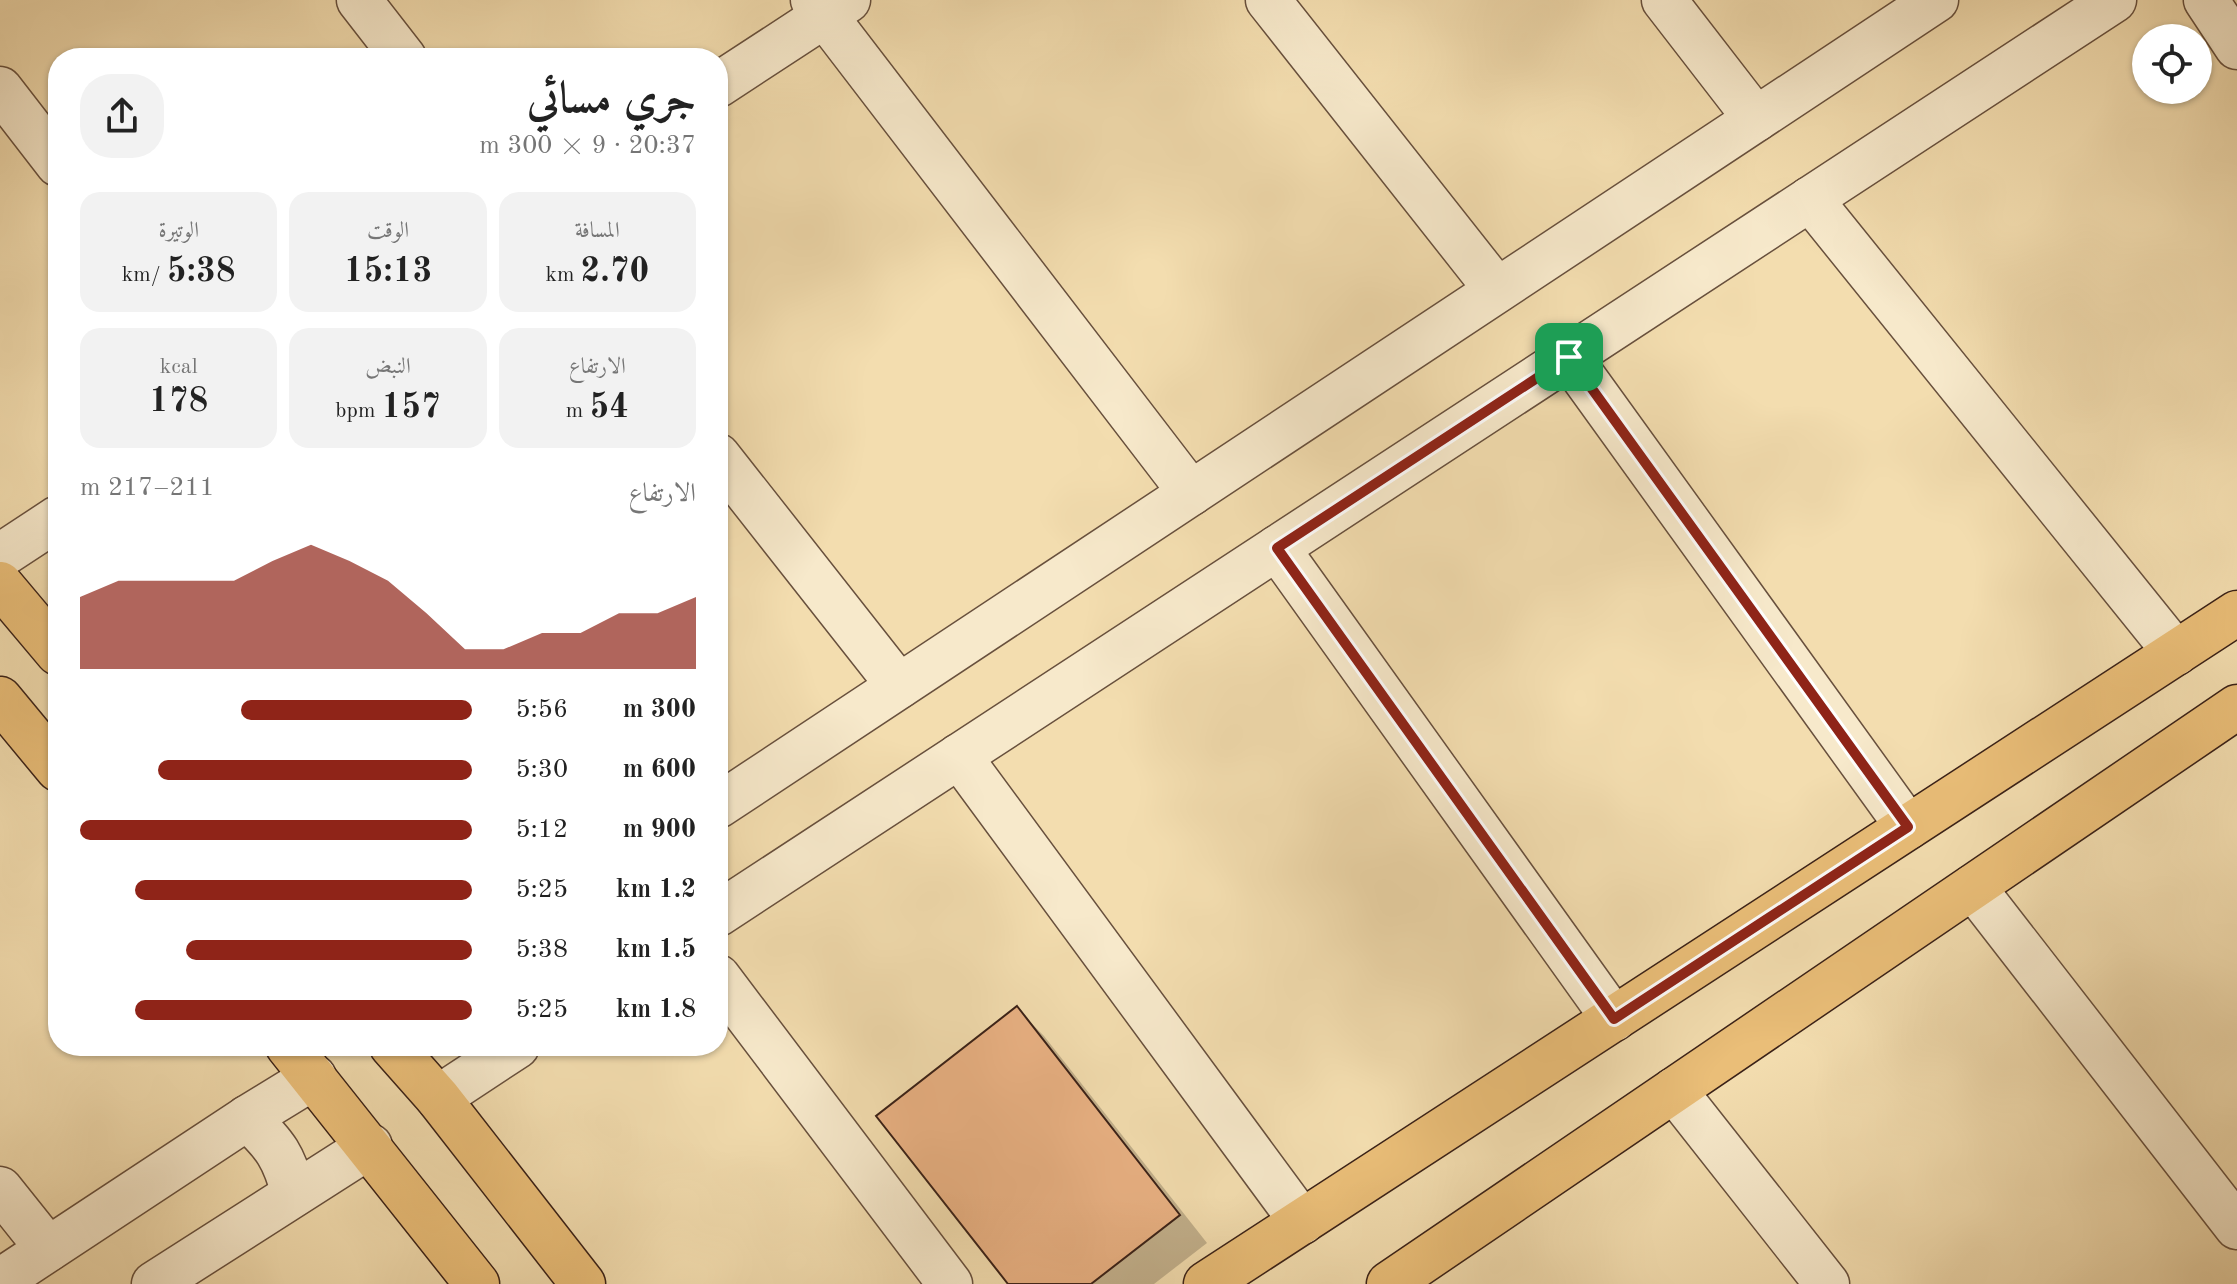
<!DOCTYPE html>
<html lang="ar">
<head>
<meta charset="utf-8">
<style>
	:root { --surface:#fff; --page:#f2f2f2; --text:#222; --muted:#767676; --accent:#8f2418 }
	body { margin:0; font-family:"Old Standard TT",Amiri,serif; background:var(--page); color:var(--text); direction:rtl; height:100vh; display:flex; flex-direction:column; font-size:30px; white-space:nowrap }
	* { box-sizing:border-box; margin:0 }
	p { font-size:26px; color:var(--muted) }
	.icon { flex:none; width:44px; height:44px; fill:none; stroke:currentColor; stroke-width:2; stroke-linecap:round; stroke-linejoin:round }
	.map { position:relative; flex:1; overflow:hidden; direction:ltr }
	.drawer { position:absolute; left:48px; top:48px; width:680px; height:1008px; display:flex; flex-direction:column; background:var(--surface); border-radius:32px; box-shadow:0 2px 6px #0004; direction:rtl }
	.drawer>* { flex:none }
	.fabs { position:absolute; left:2132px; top:24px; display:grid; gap:16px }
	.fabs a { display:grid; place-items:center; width:80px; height:80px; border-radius:50%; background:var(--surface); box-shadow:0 2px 6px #0004; font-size:40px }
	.pin { position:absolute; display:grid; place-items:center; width:68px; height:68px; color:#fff; margin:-34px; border-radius:16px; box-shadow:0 4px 12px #0006 }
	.round { display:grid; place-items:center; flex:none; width:84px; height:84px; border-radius:32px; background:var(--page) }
	.overview { display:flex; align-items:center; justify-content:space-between; height:136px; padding:0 32px }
	h1 { font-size:44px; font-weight:800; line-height:60px }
	.metrics { display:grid; grid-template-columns:repeat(3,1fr); gap:12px; height:136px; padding:8px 32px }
	.metrics div { display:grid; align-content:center; border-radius:20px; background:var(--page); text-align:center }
	.metrics b { font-size:34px; font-weight:800 }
	.metrics small { font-size:22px; font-weight:400 }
	.metrics p { font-size:22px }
	.chart { height:224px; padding:16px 32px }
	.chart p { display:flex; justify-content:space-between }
	.chart svg { width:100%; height:144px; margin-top:8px; fill:var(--accent); opacity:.7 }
	ul { padding:0 32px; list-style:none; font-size:26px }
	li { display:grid; grid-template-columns:128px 96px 1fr; align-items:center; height:60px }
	li i { height:20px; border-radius:10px; background:var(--accent) }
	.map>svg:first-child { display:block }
	.shadow { fill:#0003 }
	.building { fill:#e9b183; stroke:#3a2117; stroke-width:2 }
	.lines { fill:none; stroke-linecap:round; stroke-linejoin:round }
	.minor-casing { stroke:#68503d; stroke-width:47 }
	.major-casing { stroke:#3a2117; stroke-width:47 }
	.minor { stroke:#f7e9cb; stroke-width:44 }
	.major { stroke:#eabe78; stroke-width:44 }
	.route-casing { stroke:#fff; stroke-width:16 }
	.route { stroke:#8f2418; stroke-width:10 }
</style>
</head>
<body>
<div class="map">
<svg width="2237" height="1284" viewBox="0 0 2237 1284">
	<rect width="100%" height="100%" fill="#f3ddaf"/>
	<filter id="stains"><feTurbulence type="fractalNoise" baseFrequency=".0025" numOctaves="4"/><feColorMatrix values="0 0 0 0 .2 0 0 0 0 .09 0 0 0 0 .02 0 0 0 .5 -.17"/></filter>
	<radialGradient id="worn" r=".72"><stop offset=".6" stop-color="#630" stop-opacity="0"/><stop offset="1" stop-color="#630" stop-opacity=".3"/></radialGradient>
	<!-- shadow -->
	<polygon class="shadow" points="1017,1009 1044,1036 1207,1243 1154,1284 1011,1284"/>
	<!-- building -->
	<polygon class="building" points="1017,1006 1180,1215 1091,1284 1008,1284 876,1116"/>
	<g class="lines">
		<defs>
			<g id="minor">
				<polyline points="359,0 404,58"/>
				<polyline points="813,0 1191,493"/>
				<polyline points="1268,0 1497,290"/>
				<polyline points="1664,0 1756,119"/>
				<polyline points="2206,0 2237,47"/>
				<polyline points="718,85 848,0"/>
				<polyline points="0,89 58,164"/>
				<polyline points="1810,199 2176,653"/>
				<polyline points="1569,357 1908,827"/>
				<polyline points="718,456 899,686"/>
				<polyline points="1277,548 1614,1019"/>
				<polyline points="0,556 58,518"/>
				<polyline points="959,756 1302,1222"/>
				<polyline points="718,806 1936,0"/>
				<polyline points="1973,887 2237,1227"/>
				<polyline points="718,914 2114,0"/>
				<polyline points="718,977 950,1284"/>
				<polyline points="1674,1090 1827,1284"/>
				<polyline points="438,1098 517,1046"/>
				<path d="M247,1118C276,1145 284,1157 294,1194"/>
				<polyline points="0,1189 48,1249"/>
				<polyline points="0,1281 247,1118 314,1077"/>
				<polyline points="154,1284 370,1146"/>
			</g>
			<g id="major">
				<polyline points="0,584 58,653"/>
				<polyline points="0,699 58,769"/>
				<polyline points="288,1046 477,1284"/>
				<polyline points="392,1046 438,1098 583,1284"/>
				<polyline points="1206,1284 2237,613"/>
				<polyline points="1389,1284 2237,707"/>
			</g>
		</defs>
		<!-- minor casing -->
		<use href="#minor" class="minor-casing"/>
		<!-- major casing -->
		<use href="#major" class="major-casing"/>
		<!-- minor -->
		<use href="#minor" class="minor"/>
		<!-- major -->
		<use href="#major" class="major"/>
	</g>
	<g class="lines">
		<defs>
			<polygon id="route" points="1569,357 1908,827 1614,1019 1277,548"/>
		</defs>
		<!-- route casing -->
		<use href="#route" class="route-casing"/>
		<!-- route -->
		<use href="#route" class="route"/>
	</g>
	<rect width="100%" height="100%" filter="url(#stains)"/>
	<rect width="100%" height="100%" fill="url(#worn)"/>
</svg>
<div class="fabs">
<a><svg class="icon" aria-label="locate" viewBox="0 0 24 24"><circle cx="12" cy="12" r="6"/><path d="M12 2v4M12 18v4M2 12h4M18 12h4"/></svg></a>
</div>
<div class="pin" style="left:1569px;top:357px;background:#1e9e55"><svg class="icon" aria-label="arrive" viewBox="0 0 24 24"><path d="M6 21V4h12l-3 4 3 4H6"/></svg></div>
<section class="drawer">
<div class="overview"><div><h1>جري مسائي</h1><p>20:37 · 9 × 300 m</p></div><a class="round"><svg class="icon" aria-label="share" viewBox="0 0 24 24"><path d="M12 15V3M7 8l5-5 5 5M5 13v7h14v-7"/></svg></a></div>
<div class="metrics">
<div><p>المسافة</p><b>2.70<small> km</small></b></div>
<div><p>الوقت</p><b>15:13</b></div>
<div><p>الوتيرة</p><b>5:38<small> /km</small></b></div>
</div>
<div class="metrics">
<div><p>الارتفاع</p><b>54<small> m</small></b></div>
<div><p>النبض</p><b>157<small> bpm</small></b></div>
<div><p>kcal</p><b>178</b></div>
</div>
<div class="chart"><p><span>الارتفاع</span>211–217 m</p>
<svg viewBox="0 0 160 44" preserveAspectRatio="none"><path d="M0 44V22L10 17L20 17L30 17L40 17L50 11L60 6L70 11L80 17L90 27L100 38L110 38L120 33L130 33L140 27L150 27L160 22V44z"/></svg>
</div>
<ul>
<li><b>300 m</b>5:56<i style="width:59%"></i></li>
<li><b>600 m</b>5:30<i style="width:80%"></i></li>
<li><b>900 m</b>5:12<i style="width:100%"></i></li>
<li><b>1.2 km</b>5:25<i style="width:86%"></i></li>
<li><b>1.5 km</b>5:38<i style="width:73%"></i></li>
<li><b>1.8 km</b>5:25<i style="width:86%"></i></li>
</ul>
</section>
</div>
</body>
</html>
